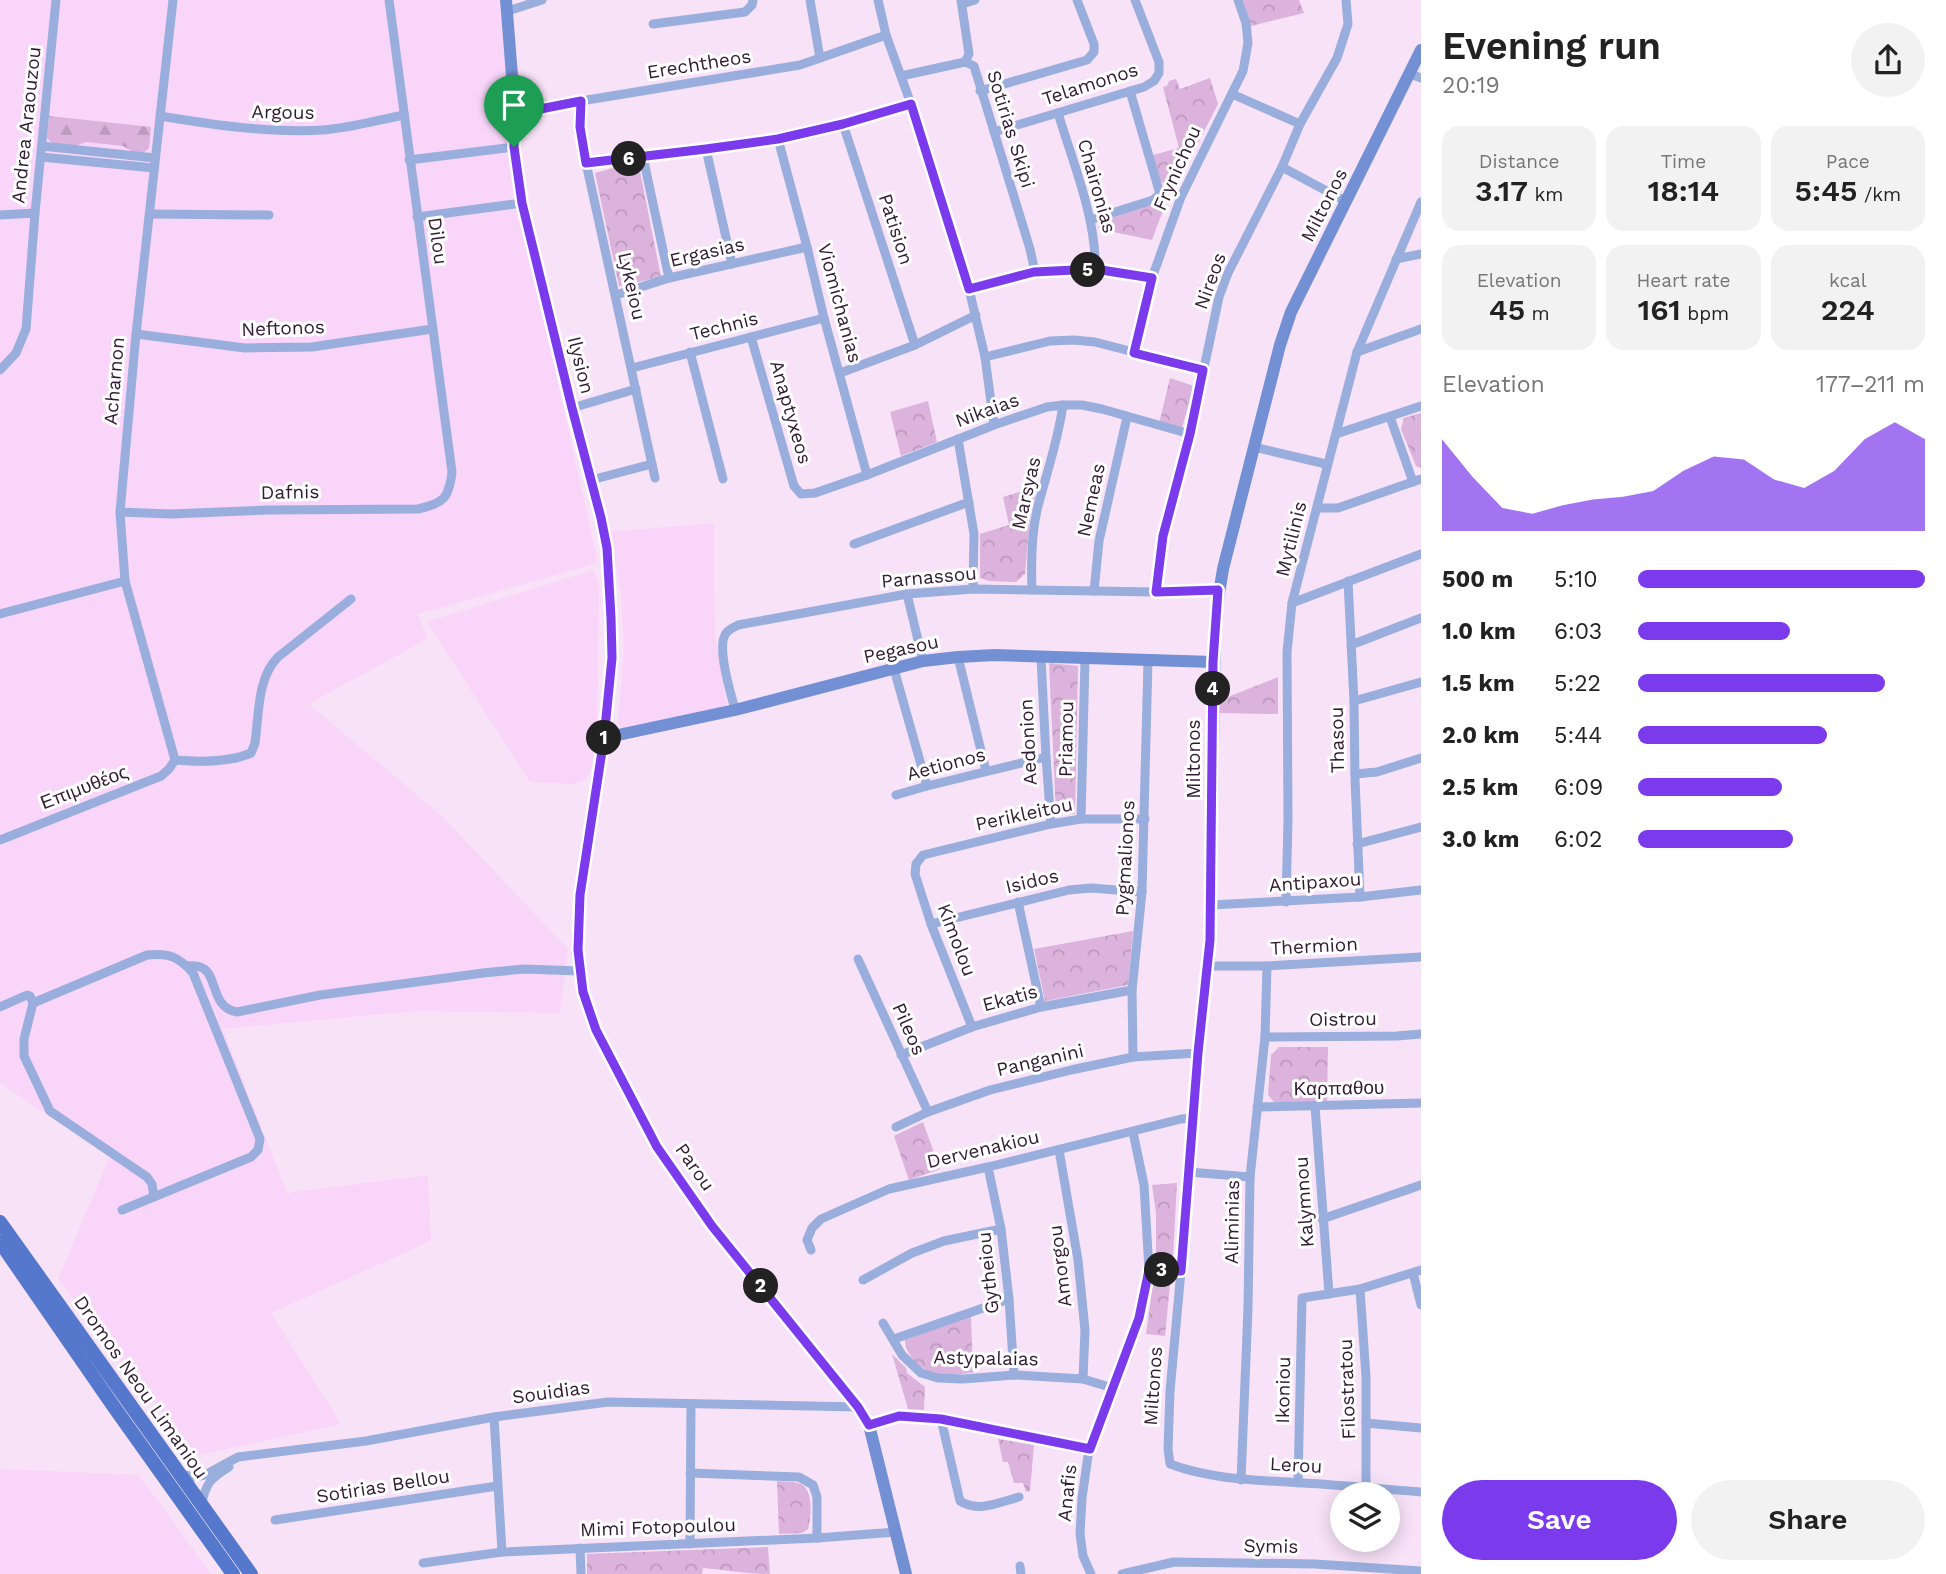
<!DOCTYPE html>
<html lang="en">
<head>
<meta charset="utf-8">
<style>
	:root { --surface:#fff; --page:#f2f2f2; --text:#222; --muted:#767676; --accent:#7c3aed }
	body { margin:0; font-family:"Work Sans",sans-serif; background:var(--page); color:var(--text); height:100vh; display:flex; flex-direction:column; font-size:26px; white-space:nowrap }
	* { box-sizing:border-box; margin:0 }
	p { font-size:23px; color:var(--muted) }
	.icon { flex:none; width:38px; height:38px; fill:none; stroke:currentColor; stroke-width:2; stroke-linecap:round; stroke-linejoin:round }
	.map { position:relative; flex:1; overflow:hidden }
	.side { display:flex; flex-direction:column; background:var(--surface); width:525px }
	.side>* { flex:none }
	.buttons { position:absolute; left:1330px; top:1482px; display:grid; gap:14px }
	.buttons a { display:grid; place-items:center; width:70px; height:70px; border-radius:50%; background:var(--surface); box-shadow:0 4px 18px #0003; font-size:35px }
	.pin { position:absolute; display:grid; place-items:center; width:60px; height:60px; color:#fff; margin:-72px -30px; border-radius:50% 50% 50% 0; rotate:-45deg; box-shadow:0 0 7px #0007 }
	.pin .icon { rotate:45deg }
	.km { position:absolute; width:35px; height:35px; margin:-18px; border-radius:50%; background:#222; color:#fff; font-size:19px; line-height:35px; text-align:center }
	.round { display:grid; place-items:center; flex:none; width:74px; height:74px; border-radius:37px; background:var(--page) }
	.overview { display:flex; align-items:center; justify-content:space-between; height:119px; padding:0 21px }
	h1 { font-size:38px; font-weight:600; line-height:52px }
	.figures { display:grid; grid-template-columns:repeat(3,1fr); gap:10px; height:119px; padding:7px 21px }
	.figures div { display:grid; align-content:center; border-radius:18px; background:var(--page); text-align:center }
	.figures b { font-size:30px; font-weight:600 }
	.figures small { font-size:19px; font-weight:400 }
	.figures p { font-size:19px }
	.chart { height:196px; padding:14px 21px }
	.chart p { display:flex; justify-content:space-between }
	.chart svg { width:100%; height:126px; margin-top:7px; fill:var(--accent); opacity:.7 }
	.primary-button { display:flex; gap:14px; margin-top:auto; padding:14px 21px }
	.primary-button a { flex:1; height:80px; border-radius:42px; background:var(--accent); color:#fff; font-size:28px; font-weight:600; line-height:80px; text-align:center }
	.primary-button a+a { background:var(--page); color:var(--text) }
	ul { padding:0 21px; list-style:none; font-size:23px }
	li { display:grid; grid-template-columns:112px 84px 1fr; align-items:center; height:52px }
	li i { height:18px; border-radius:9px; background:var(--accent) }
	main { display:flex; flex:1; min-height:0 }
	.map>svg:first-child { display:block }
	.built { fill:#f9d5fa }
	.forest { fill:url(#forest-firs) }
	.park { fill:url(#park-crowns) }
	.lines { fill:none; stroke-linecap:round; stroke-linejoin:round }
	.street { stroke:#99aedc; stroke-width:9 }
	.secondary { stroke:#7290d3; stroke-width:12 }
	.primary { stroke:#5678cc; stroke-width:14 }
	.route-casing { stroke:#fff; stroke-width:14 }
	.route { stroke:#7c3aed; stroke-width:9 }
	.labels { text-anchor:middle; dominant-baseline:central; stroke-width:6; stroke-linejoin:round; paint-order:stroke }
	.street-label { font-size:19px; fill:#301b30; stroke:#fff }
</style>
</head>
<body>
<main>
<div class="map">
<svg width="1421" height="1574" viewBox="0 0 1421 1574">
	<defs>
		<pattern id="forest-firs" width="22" height="20" patternUnits="userSpaceOnUse" patternTransform="scale(1.75)"><rect width="22" height="20" fill="#dbb3dc"/><path d="M5 1l3.5 6h-7zM16 11l3.5 6h-7z" fill="#bc99bd"/></pattern>
		<pattern id="park-crowns" width="20" height="18" patternUnits="userSpaceOnUse" patternTransform="scale(1.75)"><rect width="20" height="18" fill="#dbb3dc"/><path d="M2 6a3 3 0 1 1 6 0M12 15a3 3 0 1 1 6 0" fill="none" stroke="#bc99bd"/></pattern>
	</defs>
	<rect width="100%" height="100%" fill="#f8e2f8"/>
	<!-- built -->
	<g class="built">
		<polygon points="0,0 499,0 518,204 598,563 418,614 427,639 309,704 443,817 568,949 560,1013 416,1011 223,1029 287,1193 428,1175 431,1241 271,1313 341,1424 195,1456 58,1279 110,1156 0,1083"/>
		<polygon points="714,523 715,636 728,709 625,730 621,728 618,722 624,648 621,592 609,532"/>
		<polygon points="593,570 599,584 597,725 591,770 586,779 573,784 530,782 427,622"/>
		<polygon points="0,1469 139,1475 211,1574 0,1574"/>
	</g>
	<!-- forest -->
	<polygon class="forest" points="49,116 151,127 149,148 143,153 137,154 123,146 86,142 75,146 53,144 47,138"/>
	<!-- park -->
	<g class="park">
		<polygon points="1243,0 1299,0 1304,13 1251,26"/>
		<polygon points="1210,78 1218,104 1176,186 1164,184 1160,180 1153,155 1179,148 1163,87 1167,86 1169,81 1176,79 1180,89"/>
		<polygon points="638,161 661,277 619,286 595,173"/>
		<polygon points="1157,203 1164,203 1165,205 1152,240 1099,229 1098,226 1099,222"/>
		<polygon points="1170,378 1194,386 1182,428 1159,424"/>
		<polygon points="928,401 937,442 901,456 890,412"/>
		<polygon points="1421,413 1421,468 1416,466 1401,429 1404,418"/>
		<polygon points="1038,486 1030,518 1025,574 1016,582 989,581 980,578 980,534 1009,525 1003,497"/>
		<polygon points="1049,663 1078,666 1075,814 1056,814"/>
		<polygon points="1278,677 1278,714 1220,713 1220,700"/>
		<polygon points="1133,931 1128,985 1045,1001 1034,949"/>
		<polygon points="1279,1047 1328,1047 1327,1104 1274,1102 1268,1095 1271,1055"/>
		<polygon points="923,1122 940,1169 909,1180 894,1136"/>
		<polygon points="1177,1183 1173,1256 1170,1260 1162,1262 1156,1256 1156,1213 1152,1185"/>
		<polygon points="1160,1277 1168,1280 1170,1284 1165,1336 1146,1334 1153,1283"/>
		<path d="M971,1315L973,1373C963,1373 949,1377 939,1375C923,1372 905,1356 905,1340Z"/>
		<polygon points="892,1354 906,1368 907,1373 925,1387 924,1410 908,1409"/>
		<polygon points="998,1439 1034,1445 1030,1491 1026,1492 1023,1483 1014,1483 1008,1462 1003,1462"/>
		<path d="M777,1481C784,1482 794,1481 801,1484C814,1491 811,1517 808,1529L802,1533L779,1534Z"/>
		<path d="M768,1547L770,1574C747,1574 725,1570 703,1568L702,1574H587V1554Z"/>
	</g>
	<g class="lines">
		<!-- street -->
		<g class="street">
			<polyline points="173,0 136,334 120,512 125,581 175,760"/>
			<polyline points="810,0 820,58"/>
			<polyline points="878,0 886,35 911,104 969,289 985,357 994,425"/>
			<polyline points="961,0 969,54 965,62"/>
			<polyline points="962,4 975,0"/>
			<polyline points="508,11 542,0"/>
			<polyline points="653,24 745,12 752,5 753,0"/>
			<polyline points="965,62 974,66 1030,249 1035,272"/>
			<polyline points="1411,74 1421,78"/>
			<polyline points="901,76 965,62"/>
			<polyline points="980,91 1087,60 1094,52 1094,44 1077,0"/>
			<polyline points="1232,94 1300,124"/>
			<polyline points="581,101 580,127 586,163 655,478"/>
			<path d="M1058,113C1072,160 1097,220 1095,269"/>
			<polyline points="515,114 581,101 800,65 886,35"/>
			<path d="M160,116C214,125 268,133 323,130C350,128 378,120 404,115"/>
			<polyline points="843,124 915,345"/>
			<polyline points="994,132 1144,87 1154,81 1159,73 1159,62 1135,0"/>
			<polyline points="778,139 807,247 824,318 867,475"/>
			<polyline points="42,146 155,158"/>
			<polyline points="706,149 732,264"/>
			<polyline points="41,157 154,168"/>
			<polyline points="643,157 669,278"/>
			<polyline points="409,160 514,147"/>
			<polyline points="586,163 778,139 843,124 911,104"/>
			<polyline points="1282,167 1347,202"/>
			<polyline points="150,214 269,215"/>
			<polyline points="0,215 35,213"/>
			<polyline points="417,217 522,203"/>
			<polyline points="1090,220 1153,200 1160,194 1130,91"/>
			<polyline points="1396,259 1421,254"/>
			<polyline points="969,289 1035,272 1095,269 1152,278"/>
			<polyline points="616,295 669,278 807,247"/>
			<polyline points="136,334 245,348 312,347 432,329"/>
			<polyline points="751,337 794,486 801,494 815,493 867,475 994,425 1047,407 1063,405 1082,405 1102,409 1190,434"/>
			<polyline points="690,352 723,479"/>
			<polyline points="1357,352 1421,329"/>
			<polyline points="1134,353 1152,278 1181,197 1243,71 1248,43 1246,23 1238,0"/>
			<polyline points="985,357 1050,341 1074,340 1095,342 1203,370"/>
			<polyline points="632,368 824,318"/>
			<polyline points="0,370 16,353 26,329 35,213 56,0"/>
			<polyline points="840,373 915,345 976,315"/>
			<polyline points="572,408 636,389"/>
			<polyline points="1390,417 1413,482"/>
			<polyline points="1336,434 1421,406"/>
			<polyline points="958,439 974,534 973,589"/>
			<polyline points="1254,447 1326,464"/>
			<polyline points="591,480 652,464"/>
			<polyline points="1317,508 1338,508 1421,479"/>
			<path d="M120,512L171,514L268,510L418,509C443,503 449,499 452,472L389,0"/>
			<polyline points="854,544 969,502"/>
			<polyline points="1348,581 1354,701 1355,779 1360,897"/>
			<path d="M1032,590C1031,563 1031,536 1037,510C1046,475 1058,441 1063,405"/>
			<polyline points="1094,591 1099,541 1127,417"/>
			<polyline points="1156,592 1163,536 1190,434 1219,297 1228,273 1282,167 1300,124 1337,58 1348,24 1346,0"/>
			<polyline points="907,594 923,661"/>
			<polyline points="1292,603 1421,554"/>
			<polyline points="0,614 125,581"/>
			<polyline points="1351,645 1421,618"/>
			<polyline points="958,657 986,771"/>
			<polyline points="1041,658 1046,757 1051,824"/>
			<polyline points="894,669 927,786"/>
			<polyline points="1354,701 1421,682"/>
			<path d="M735,710C731,693 717,650 725,635C728,629 733,628 738,625L907,594L973,589L1156,592L1218,590"/>
			<path d="M175,760C199,762 228,763 251,753L255,743C259,715 257,678 278,657L351,599"/>
			<polyline points="1355,774 1377,772 1421,758"/>
			<polyline points="896,795 927,786 1046,757"/>
			<polyline points="1081,819 1085,659"/>
			<polyline points="0,840 161,776 169,769 175,760"/>
			<polyline points="1357,844 1421,827"/>
			<polyline points="1018,902 1041,1007"/>
			<polyline points="1286,902 1288,820 1287,652 1292,603 1357,352 1421,202"/>
			<polyline points="1211,905 1360,897 1421,890"/>
			<polyline points="931,924 1069,890 1091,888 1142,892"/>
			<polyline points="858,959 928,1112"/>
			<path d="M188,966C223,961 205,1007 237,1012L320,995L483,973L524,969L580,971"/>
			<polyline points="1208,966 1267,966 1421,957"/>
			<polyline points="0,1007 27,995 30,996 33,1003"/>
			<polyline points="972,1027 931,924 915,874 916,864 923,855 1051,824 1081,819 1145,819"/>
			<polyline points="1265,1037 1397,1036 1421,1034"/>
			<polyline points="901,1055 972,1027 1041,1007 1132,990"/>
			<polyline points="1133,1057 1132,990 1142,892 1148,661"/>
			<polyline points="1315,1106 1329,1294"/>
			<polyline points="1257,1107 1421,1103"/>
			<polyline points="896,1127 928,1112 990,1090 1071,1070 1133,1057 1198,1053"/>
			<polyline points="1059,1150 1078,1260 1085,1330 1083,1379"/>
			<polyline points="988,1167 1001,1229 1009,1299 1014,1375"/>
			<polyline points="1189,1172 1250,1177"/>
			<path d="M122,1210L251,1157L258,1150L260,1139L193,973C178,956 169,953 147,955L33,1003L24,1039V1056L50,1111L147,1177L152,1184L154,1197"/>
			<polyline points="1322,1219 1421,1185"/>
			<polyline points="811,1250 807,1240 812,1228 821,1219 889,1189 988,1167 1181,1119 1193,1118"/>
			<path d="M1149,1270L1181,1271L1170,1391L1168,1449L1170,1464C1213,1480 1257,1480 1303,1483C1342,1485 1382,1489 1421,1492"/>
			<polyline points="1413,1273 1421,1305"/>
			<polyline points="863,1280 912,1253 944,1241 1001,1229"/>
			<polyline points="1360,1289 1366,1377 1366,1487"/>
			<polyline points="883,1323 902,1355 921,1373 938,1378 963,1379 1014,1375 1083,1379 1113,1388"/>
			<polyline points="894,1339 1009,1299"/>
			<polyline points="494,1417 502,1552"/>
			<path d="M941,1419L960,1501C978,1513 1000,1502 1019,1497"/>
			<polyline points="1366,1423 1421,1428"/>
			<polyline points="869,1425 899,1416 941,1419 1089,1449"/>
			<polyline points="690,1473 799,1477 813,1485 817,1497 817,1538"/>
			<polyline points="180,1474 194,1477 205,1475 238,1457 366,1441 494,1417 608,1402 858,1407"/>
			<polyline points="1241,1480 1248,1308 1250,1177 1265,1037 1267,966"/>
			<polyline points="1298,1483 1302,1298 1360,1289 1421,1270"/>
			<path d="M202,1504C205,1484 211,1478 229,1467"/>
			<polyline points="275,1520 497,1486"/>
			<polyline points="690,1544 691,1404"/>
			<polyline points="580,1548 581,1574"/>
			<polyline points="423,1563 502,1552 817,1538 896,1532"/>
			<polyline points="1020,1566 1021,1574"/>
			<polyline points="1091,1574 1083,1556 1080,1534 1082,1498 1089,1449 1139,1318 1149,1270 1144,1185 1133,1132"/>
			<polyline points="1122,1574 1174,1562 1315,1564 1421,1571"/>
		</g>
		<!-- secondary -->
		<g class="secondary">
			<polyline points="506,0 515,114 514,147 522,203 572,408 601,518 607,548 611,618 612,658 604,738 580,895 577,950 583,992 596,1030 657,1147 712,1225 858,1407 869,1425 906,1574"/>
			<polyline points="604,738 735,710 923,661 958,657 995,655 1213,662"/>
			<polyline points="1181,1271 1198,1053 1210,940 1215,618 1223,569 1280,345 1291,312 1421,50"/>
		</g>
		<!-- primary -->
		<g class="primary">
			<polyline points="0,1222 251,1574"/>
			<polyline points="0,1242 114,1407 233,1574"/>
		</g>
	</g>
	<g class="lines">
		<defs>
			<polygon id="route" points="581,101 580,127 586,163 706,149 778,139 843,124 911,104 969,289 1034,272 1095,269 1152,278 1134,353 1203,370 1190,434 1163,536 1156,592 1218,590 1213,662 1210,940 1198,1053 1181,1271 1149,1270 1139,1318 1090,1449 941,1419 899,1416 869,1425 858,1407 712,1226 657,1147 596,1030 583,992 578,950 580,895 604,738 612,658 611,618 607,548 601,518 572,408 522,203 514,147 515,114"/>
		</defs>
		<!-- route casing -->
		<use href="#route" class="route-casing"/>
		<!-- route -->
		<use href="#route" class="route"/>
	</g>
	<g class="labels">
		<!-- street labels -->
		<g class="street-label">
			<text transform="translate(699 64) rotate(-9)">Erechtheos</text>
			<text transform="translate(1090 84) rotate(-18)">Telamonos</text>
			<text transform="translate(283 112) rotate(1)">Argous</text>
			<text transform="translate(26 125) rotate(-84)">Andrea Araouzou</text>
			<text transform="translate(1011 129) rotate(73)">Sotirias Skipi</text>
			<text transform="translate(1177 168) rotate(-66)">Frynichou</text>
			<text transform="translate(1097 186) rotate(74)">Chaironias</text>
			<text transform="translate(1324 205) rotate(-63)">Miltonos</text>
			<text transform="translate(896 229) rotate(72)">Patision</text>
			<text transform="translate(438 241) rotate(82)">Dilou</text>
			<text transform="translate(707 252) rotate(-13)">Ergasias</text>
			<text transform="translate(1210 281) rotate(-70)">Nireos</text>
			<text transform="translate(632 286) rotate(77)">Lykeiou</text>
			<text transform="translate(840 303) rotate(75)">Viomichanias</text>
			<text transform="translate(724 326) rotate(-14)">Technis</text>
			<text transform="translate(283 328) rotate(-2)">Neftonos</text>
			<text transform="translate(581 365) rotate(76)">Ilysion</text>
			<text transform="translate(114 381) rotate(-85)">Acharnon</text>
			<text transform="translate(987 410) rotate(-20)">Nikaias</text>
			<text transform="translate(791 412) rotate(74)">Anaptyxeos</text>
			<text transform="translate(290 492) rotate(-1)">Dafnis</text>
			<text transform="translate(1026 493) rotate(-77)">Marsyas</text>
			<text transform="translate(1091 500) rotate(-78)">Nemeas</text>
			<text transform="translate(1291 539) rotate(-76)">Mytilinis</text>
			<text transform="translate(929 577) rotate(-5)">Parnassou</text>
			<text transform="translate(901 649) rotate(-12)">Pegasou</text>
			<text transform="translate(1066 739) rotate(-89)">Priamou</text>
			<text transform="translate(1337 740) rotate(-91)">Thasou</text>
			<text transform="translate(1028 742) rotate(-93)">Aedonion</text>
			<text transform="translate(1193 759) rotate(-90)">Miltonos</text>
			<text transform="translate(946 764) rotate(-15)">Aetionos</text>
			<text transform="translate(84 787) rotate(-21)">Επιμυθέος</text>
			<text transform="translate(1024 814) rotate(-12)">Perikleitou</text>
			<text transform="translate(1125 858) rotate(-87)">Pygmalionos</text>
			<text transform="translate(1032 881) rotate(-13)">Isidos</text>
			<text transform="translate(1315 882) rotate(-4)">Antipaxou</text>
			<text transform="translate(957 940) rotate(69)">Kimolou</text>
			<text transform="translate(1314 946) rotate(-3)">Thermion</text>
			<text transform="translate(1010 998) rotate(-15)">Ekatis</text>
			<text transform="translate(1343 1019) rotate(-1)">Oistrou</text>
			<text transform="translate(909 1029) rotate(66)">Pileos</text>
			<text transform="translate(1040 1060) rotate(-13)">Panganini</text>
			<text transform="translate(1339 1088) rotate(-1)">Καρπαθου</text>
			<text transform="translate(983 1149) rotate(-13)">Dervenakiou</text>
			<text transform="translate(695 1167) rotate(55)">Parou</text>
			<text transform="translate(1304 1202) rotate(-94)">Kalymnou</text>
			<text transform="translate(1232 1222) rotate(-89)">Aliminias</text>
			<text transform="translate(1060 1266) rotate(-97)">Amorgou</text>
			<text transform="translate(988 1273) rotate(-96)">Gytheiou</text>
			<text transform="translate(986 1358) rotate(1)">Astypalaias</text>
			<text transform="translate(1153 1386) rotate(-86)">Miltonos</text>
			<text transform="translate(141 1387) rotate(55)">Dromos Neou Limaniou</text>
			<text transform="translate(1347 1389) rotate(-92)">Filostratou</text>
			<text transform="translate(1283 1390) rotate(-89)">Ikoniou</text>
			<text transform="translate(551 1392) rotate(-8)">Souidias</text>
			<text transform="translate(1296 1465) rotate(3)">Lerou</text>
			<text transform="translate(383 1486) rotate(-9)">Sotirias Bellou</text>
			<text transform="translate(1067 1493) rotate(-84)">Anafis</text>
			<text transform="translate(658 1527) rotate(-2)">Mimi Fotopoulou</text>
			<text transform="translate(1271 1546) rotate(1)">Symis</text>
		</g>
	</g>
</svg>
<div class="buttons">
<a><svg class="icon" aria-label="layers" viewBox="0 0 24 24"><path d="M12 4l9 5-9 5-9-5zM3 14l9 5 9-5"/></svg></a>
</div>
<div class="pin" style="left:514px;top:147px;background:#1e9e55"><svg class="icon" aria-label="arrive" viewBox="0 0 24 24"><path d="M6 21V4h12l-3 4 3 4H6"/></svg></div>
<b class="km" style="left:604px;top:738px">1</b>
<b class="km" style="left:761px;top:1286px">2</b>
<b class="km" style="left:1162px;top:1270px">3</b>
<b class="km" style="left:1213px;top:689px">4</b>
<b class="km" style="left:1088px;top:270px">5</b>
<b class="km" style="left:629px;top:159px">6</b>
</div>
<section class="side">
<div class="overview"><div><h1>Evening run</h1><p>20:19</p></div><a class="round"><svg class="icon" aria-label="share" viewBox="0 0 24 24"><path d="M12 15V3M7 8l5-5 5 5M5 13v7h14v-7"/></svg></a></div>
<div class="figures">
<div><p>Distance</p><b>3.17<small> km</small></b></div>
<div><p>Time</p><b>18:14</b></div>
<div><p>Pace</p><b>5:45<small> /km</small></b></div>
</div>
<div class="figures">
<div><p>Elevation</p><b>45<small> m</small></b></div>
<div><p>Heart rate</p><b>161<small> bpm</small></b></div>
<div><p>kcal</p><b>224</b></div>
</div>
<div class="chart"><p><span>Elevation</span>177–211 m</p>
<svg viewBox="0 0 160 44" preserveAspectRatio="none"><path d="M0 44V12L10 25L20 36L30 38L40 35L50 33L60 32L70 30L80 23L90 18L100 19L110 26L120 29L130 23L140 12L150 6L160 12V44z"/></svg>
</div>
<ul>
<li><b>500 m</b>5:10<i style="width:100%"></i></li>
<li><b>1.0 km</b>6:03<i style="width:53%"></i></li>
<li><b>1.5 km</b>5:22<i style="width:86%"></i></li>
<li><b>2.0 km</b>5:44<i style="width:66%"></i></li>
<li><b>2.5 km</b>6:09<i style="width:50%"></i></li>
<li><b>3.0 km</b>6:02<i style="width:54%"></i></li>
</ul>
<div class="primary-button"><a>Save</a><a>Share</a></div>
</section>
</main>
</body>
</html>
